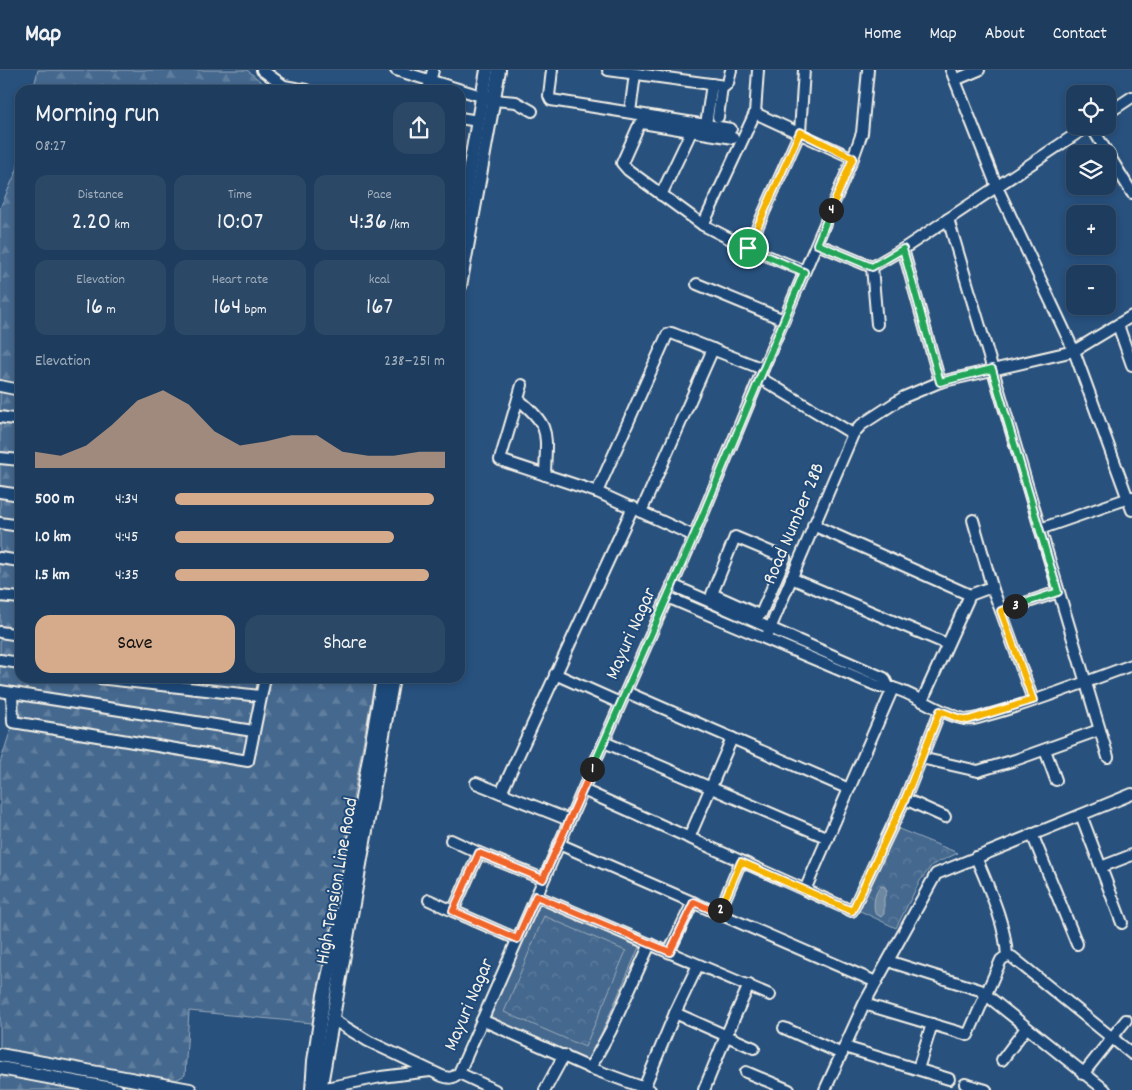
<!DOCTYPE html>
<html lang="en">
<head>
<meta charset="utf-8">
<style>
	:root { --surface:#1e3d5e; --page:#2b4867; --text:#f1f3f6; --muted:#a1aebc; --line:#3c5673; --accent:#d6ab8b }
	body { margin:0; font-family:Dekko,sans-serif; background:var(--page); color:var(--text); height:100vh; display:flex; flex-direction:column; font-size:19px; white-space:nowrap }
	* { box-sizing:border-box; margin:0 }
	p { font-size:16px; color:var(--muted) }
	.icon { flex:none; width:28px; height:28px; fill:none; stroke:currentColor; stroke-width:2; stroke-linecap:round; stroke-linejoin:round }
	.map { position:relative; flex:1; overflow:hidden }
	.sheet { position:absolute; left:15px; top:15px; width:450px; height:598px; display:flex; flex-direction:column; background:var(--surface); border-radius:15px; box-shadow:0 2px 8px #0003,0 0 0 1px var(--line) }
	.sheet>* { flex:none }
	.fabs { position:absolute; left:1066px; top:15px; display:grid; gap:10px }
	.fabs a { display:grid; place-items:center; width:50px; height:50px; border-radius:10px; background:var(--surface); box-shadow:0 2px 8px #0003,0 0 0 1px var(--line); font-size:25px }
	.pin { position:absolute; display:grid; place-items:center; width:42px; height:42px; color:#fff; margin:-21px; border:2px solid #fff; border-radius:50%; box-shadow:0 1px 5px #0007 }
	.km { position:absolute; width:25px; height:25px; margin:-12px; border-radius:50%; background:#222; color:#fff; font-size:14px; line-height:25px; text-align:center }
	.round { display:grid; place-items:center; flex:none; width:52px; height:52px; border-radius:15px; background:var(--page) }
	.head { display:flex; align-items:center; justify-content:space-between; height:85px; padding:0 20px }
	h1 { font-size:28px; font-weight:600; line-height:38px }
	.stats { display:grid; grid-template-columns:repeat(3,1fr); gap:8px; height:85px; padding:5px 20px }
	.stats div { display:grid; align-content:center; border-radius:12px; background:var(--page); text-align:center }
	.stats b { font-size:25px; font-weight:600 }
	.stats small { font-size:14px; font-weight:400 }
	.stats p { font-size:14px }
	.chart { height:140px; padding:10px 20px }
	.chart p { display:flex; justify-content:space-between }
	.chart svg { width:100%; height:90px; margin-top:5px; fill:var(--accent); opacity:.7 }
	.button { display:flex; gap:10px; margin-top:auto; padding:10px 20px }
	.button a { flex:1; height:58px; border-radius:15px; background:var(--accent); color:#111; font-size:20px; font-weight:600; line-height:58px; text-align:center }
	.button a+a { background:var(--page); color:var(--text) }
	ul { padding:0 20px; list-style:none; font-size:16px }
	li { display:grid; grid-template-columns:80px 60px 1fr; align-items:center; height:38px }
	li i { height:12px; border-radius:6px; background:var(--accent) }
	header { display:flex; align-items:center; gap:30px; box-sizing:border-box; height:70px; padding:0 25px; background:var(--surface); border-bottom:1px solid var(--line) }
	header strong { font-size:24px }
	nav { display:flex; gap:28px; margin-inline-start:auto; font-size:18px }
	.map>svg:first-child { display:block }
	.forest { fill:url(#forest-firs); stroke:#9cacbb }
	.park { fill:url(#park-crowns); stroke:#9cacbb }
	.pitch { fill:#45688e; stroke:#9cacbb; fill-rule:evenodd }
	.water { fill:#6e88a2; stroke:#a4b2be }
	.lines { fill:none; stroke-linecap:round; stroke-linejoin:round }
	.minor-casing { stroke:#f4f1e8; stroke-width:14 }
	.major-casing { stroke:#f4f1e8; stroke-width:16 }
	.minor { stroke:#1f4a7a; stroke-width:10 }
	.major { stroke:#1f4a7a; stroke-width:12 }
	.split-1-casing { stroke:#fff; stroke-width:10 }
	.split-2-casing { stroke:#fff; stroke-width:10 }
	.split-3-casing { stroke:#fff; stroke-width:10 }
	.split-4-casing { stroke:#fff; stroke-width:10 }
	.split-5-casing { stroke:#fff; stroke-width:10 }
	.split-1 { stroke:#22a559; stroke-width:6 }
	.split-2 { stroke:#f0652b; stroke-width:6 }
	.split-3 { stroke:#f5b400; stroke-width:6 }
	.split-4 { stroke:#22a559; stroke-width:6 }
	.split-5 { stroke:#f5b400; stroke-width:6 }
	.labels { text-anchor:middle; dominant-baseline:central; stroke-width:4; stroke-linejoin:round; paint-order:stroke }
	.street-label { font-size:20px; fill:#f4f1e8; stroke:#1f4a7a }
</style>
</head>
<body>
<header>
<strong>Map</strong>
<nav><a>Home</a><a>Map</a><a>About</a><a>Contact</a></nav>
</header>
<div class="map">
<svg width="1132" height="1020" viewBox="0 0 1132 1020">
	<defs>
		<pattern id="forest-firs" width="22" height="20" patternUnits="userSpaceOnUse" patternTransform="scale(1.25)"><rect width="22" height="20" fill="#45688e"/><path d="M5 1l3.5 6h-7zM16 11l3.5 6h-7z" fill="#607e9e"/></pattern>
		<pattern id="park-crowns" width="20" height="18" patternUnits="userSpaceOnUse" patternTransform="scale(1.25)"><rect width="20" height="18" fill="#45688e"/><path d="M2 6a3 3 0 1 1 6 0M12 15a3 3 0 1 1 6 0" fill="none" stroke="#607e9e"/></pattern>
	</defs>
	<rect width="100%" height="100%" fill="#28517e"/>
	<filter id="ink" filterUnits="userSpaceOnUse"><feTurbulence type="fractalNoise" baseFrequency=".02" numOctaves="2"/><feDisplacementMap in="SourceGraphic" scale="10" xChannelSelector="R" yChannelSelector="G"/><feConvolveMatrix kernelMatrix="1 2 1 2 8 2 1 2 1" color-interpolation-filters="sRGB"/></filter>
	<g filter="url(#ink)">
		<!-- forest -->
		<g class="forest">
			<polygon points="38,0 247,0 271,20 33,20"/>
			<polygon points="20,82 20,608 375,608 312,953 189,941 185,1005 158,1020 0,1020 0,693 11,659 8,628 0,625 0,138 17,100"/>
		</g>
		<!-- park -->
		<g class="park">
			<polygon points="894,757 958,783 932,795 920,811 896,858 856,839"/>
			<polygon points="539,833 639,877 589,992 489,948"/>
		</g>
		<!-- pitch -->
		<path class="pitch" d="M539,833L639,877L589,992L489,948ZM544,846L626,881L585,977L504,942Z"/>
		<!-- water -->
		<path class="water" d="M881,816L885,817L887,821L884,828V844L881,847L875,843C873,835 874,822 881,816Z"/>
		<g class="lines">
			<defs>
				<g id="minor">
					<polyline points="262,0 284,16 306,20"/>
					<polyline points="396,0 494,30 516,32 532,41"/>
					<polyline points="552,0 549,26 551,30 731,59"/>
					<polyline points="608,0 725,16 728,13 731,0"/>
					<polyline points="758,0 755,43 853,88"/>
					<polyline points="951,0 997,117 1074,281 1132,440"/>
					<polyline points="955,10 979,0"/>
					<polyline points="428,20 433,0"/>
					<polyline points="630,42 635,4"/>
					<polyline points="1108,43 1132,27"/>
					<polyline points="718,47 722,16"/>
					<polyline points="460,48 478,51"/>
					<polyline points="706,55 712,14"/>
					<polyline points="1091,56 1132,123"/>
					<polyline points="733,68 642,53 639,55 622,93 628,100 703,155 748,178 804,201"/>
					<polyline points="661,125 691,62"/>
					<polyline points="948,149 1108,687"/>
					<polyline points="703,155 755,43"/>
					<polyline points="817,174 872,197 903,179 1088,56"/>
					<polyline points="748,178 800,62 804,0"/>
					<polyline points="903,179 940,312"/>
					<polyline points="872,197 877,254"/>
					<polyline points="697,214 784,250"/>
					<polyline points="1118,255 1132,295"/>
					<polyline points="760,308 853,364"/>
					<polyline points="522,315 500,390 597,422 694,466"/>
					<polyline points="0,316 20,320"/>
					<path d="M518,329C552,357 546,363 545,405"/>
					<polyline points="0,347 20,350"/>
					<polyline points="0,388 20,390"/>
					<polyline points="0,422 20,425"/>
					<polyline points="597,422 667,265 671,263 674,264 763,299"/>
					<polyline points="641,442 713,279"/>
					<polyline points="973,450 993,520"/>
					<polyline points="0,453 20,456"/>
					<polyline points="813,455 970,525"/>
					<polyline points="1040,459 1132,427"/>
					<polygon points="735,467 785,488 761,544 759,545 712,524"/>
					<polyline points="0,488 20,491"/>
					<polyline points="791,508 947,574"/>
					<polyline points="672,515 884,608 888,616"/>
					<polyline points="0,526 20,528"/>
					<path d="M667,527L880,617C903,614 939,645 965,649C973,651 983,646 991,644C1038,631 1085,612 1132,595"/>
					<polyline points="1001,541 1033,630"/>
					<polyline points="0,562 20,565"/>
					<polyline points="766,568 853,364 861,355 904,327 940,312 1074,281 1132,246"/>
					<polyline points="0,590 20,593"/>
					<polyline points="555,604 620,633"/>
					<polyline points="98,608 260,626"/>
					<polyline points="0,621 253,661"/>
					<polyline points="626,622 849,719"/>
					<polyline points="12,623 13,652 248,691 265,608"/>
					<polyline points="922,631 970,525 986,519 993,520 1001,541 1058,522"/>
					<polyline points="604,672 828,768"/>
					<polyline points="1045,680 1056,710"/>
					<polyline points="921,688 978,701 1015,690 1099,660"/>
					<polyline points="476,713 501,723"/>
					<polyline points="583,720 852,841 905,729 940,641"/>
					<polyline points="905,729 945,747"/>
					<polyline points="1081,745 1122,853"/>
					<polyline points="569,750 501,723 633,437"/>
					<polyline points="1032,764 1077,874"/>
					<polyline points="689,768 732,668"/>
					<polyline points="451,770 479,783"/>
					<polyline points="559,774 876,912"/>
					<path d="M976,787C989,819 1005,852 1007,886"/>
					<polyline points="1101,797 1132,785"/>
					<polyline points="805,820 893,618"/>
					<polyline points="536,826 770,925"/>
					<polyline points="429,830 453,841"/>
					<polyline points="719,843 741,791"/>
					<polyline points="517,869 453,841 479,783 543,809"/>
					<polyline points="669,882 693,832"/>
					<polyline points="894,893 980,920 1105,1020"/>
					<polyline points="871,936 968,965 1001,890 1007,886 1012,887 1132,984"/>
					<polyline points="675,943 754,978"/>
					<path d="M332,949L368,971L442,1006C450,1009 453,1008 459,1003L694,466L763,299L853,88L862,63L868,0"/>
					<polyline points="482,950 590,998 650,1020"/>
					<polyline points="784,958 842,984"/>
					<polyline points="851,979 949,1009"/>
					<polyline points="1002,990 1026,958"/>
					<polyline points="590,998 611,960 650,874"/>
					<polyline points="918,999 932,954"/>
					<polyline points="746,1002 789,1020"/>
					<polyline points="459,1003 495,1020"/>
					<polyline points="1083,1004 1126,950"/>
					<polyline points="965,1014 986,1020"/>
					<polyline points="644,1018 675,943 698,895"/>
					<polyline points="320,1019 381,1007 430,1001"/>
					<polyline points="545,1020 564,985"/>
					<polyline points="704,1020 726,966 749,915"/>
					<polyline points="825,1020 864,934 936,804 1132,724"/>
				</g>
				<g id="major">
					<polyline points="460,152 487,0"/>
					<polyline points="460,216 499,0"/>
					<polyline points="0,985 190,1020"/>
					<polyline points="0,998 117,1020"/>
					<polyline points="312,1020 314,991 324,925 341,849 383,608"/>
					<polyline points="320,1020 393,608"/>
				</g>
			</defs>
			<!-- minor casing -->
			<use href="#minor" class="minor-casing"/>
			<!-- major casing -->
			<use href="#major" class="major-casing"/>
			<!-- minor -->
			<use href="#minor" class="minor"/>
			<!-- major -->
			<use href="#major" class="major"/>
		</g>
	</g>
	<g class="lines" filter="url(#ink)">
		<defs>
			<polyline id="split-1" points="592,699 694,466 804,202 748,178"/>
			<polyline id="split-2" points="592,699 543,809 479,783 453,841 517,869 536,826 670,882 694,832 719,843 720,840"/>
			<polyline id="split-3" points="720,840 741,792 852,841 905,729 940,641 958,648 968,650 1033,630 1001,541 1015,536"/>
			<polyline id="split-4" points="831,140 817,174 872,197 903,179 940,312 992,299 1058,522 1015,536"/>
			<polyline id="split-5" points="748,178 800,62 853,88 831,140"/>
		</defs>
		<!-- split-1 casing -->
		<use href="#split-1" class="split-1-casing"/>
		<!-- split-2 casing -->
		<use href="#split-2" class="split-2-casing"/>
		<!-- split-3 casing -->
		<use href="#split-3" class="split-3-casing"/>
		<!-- split-4 casing -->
		<use href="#split-4" class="split-4-casing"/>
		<!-- split-5 casing -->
		<use href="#split-5" class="split-5-casing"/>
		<!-- split-1 -->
		<use href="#split-1" class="split-1"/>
		<!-- split-2 -->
		<use href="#split-2" class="split-2"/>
		<!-- split-3 -->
		<use href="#split-3" class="split-3"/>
		<!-- split-4 -->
		<use href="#split-4" class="split-4"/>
		<!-- split-5 -->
		<use href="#split-5" class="split-5"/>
	</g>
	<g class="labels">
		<!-- street labels -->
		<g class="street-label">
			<text transform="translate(795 454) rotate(-67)">Road Number 28B</text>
			<text transform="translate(632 564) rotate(-66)">Mayuri Nagar</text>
			<text transform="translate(338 811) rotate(-80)">High Tension Line Road</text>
			<text transform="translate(470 935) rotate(-67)">Mayuri Nagar</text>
		</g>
	</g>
</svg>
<div class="fabs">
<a><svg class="icon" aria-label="locate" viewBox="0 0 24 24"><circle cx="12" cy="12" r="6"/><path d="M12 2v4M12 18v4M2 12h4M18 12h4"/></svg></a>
<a><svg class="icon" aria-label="layers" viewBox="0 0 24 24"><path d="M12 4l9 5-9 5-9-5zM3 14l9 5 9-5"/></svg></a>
<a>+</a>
<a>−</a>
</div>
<div class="pin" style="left:748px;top:178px;background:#1e9e55"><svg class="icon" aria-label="arrive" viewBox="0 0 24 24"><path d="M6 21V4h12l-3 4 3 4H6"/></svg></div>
<b class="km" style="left:592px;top:699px">1</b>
<b class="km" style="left:720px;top:840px">2</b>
<b class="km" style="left:1015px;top:536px">3</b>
<b class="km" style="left:831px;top:140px">4</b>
<section class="sheet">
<div class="head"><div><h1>Morning run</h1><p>08:27</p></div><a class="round"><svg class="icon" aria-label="share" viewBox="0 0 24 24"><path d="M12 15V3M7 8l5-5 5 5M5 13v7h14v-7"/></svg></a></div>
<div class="stats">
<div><p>Distance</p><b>2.20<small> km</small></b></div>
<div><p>Time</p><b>10:07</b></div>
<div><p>Pace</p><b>4:36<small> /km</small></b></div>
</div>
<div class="stats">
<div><p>Elevation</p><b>16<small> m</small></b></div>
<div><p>Heart rate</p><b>164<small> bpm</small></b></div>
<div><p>kcal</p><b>167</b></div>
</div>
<div class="chart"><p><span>Elevation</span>238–251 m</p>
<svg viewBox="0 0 160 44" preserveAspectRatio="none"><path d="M0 44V36L10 38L20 33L30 23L40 11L50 6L60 13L70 26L80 33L90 31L100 28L110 28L120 36L130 38L140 38L150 36L160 36V44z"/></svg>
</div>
<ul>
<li><b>500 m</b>4:34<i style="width:96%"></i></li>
<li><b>1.0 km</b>4:45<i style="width:81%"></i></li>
<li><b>1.5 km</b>4:35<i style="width:94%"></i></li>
</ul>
<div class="button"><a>Save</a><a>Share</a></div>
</section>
</div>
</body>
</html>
